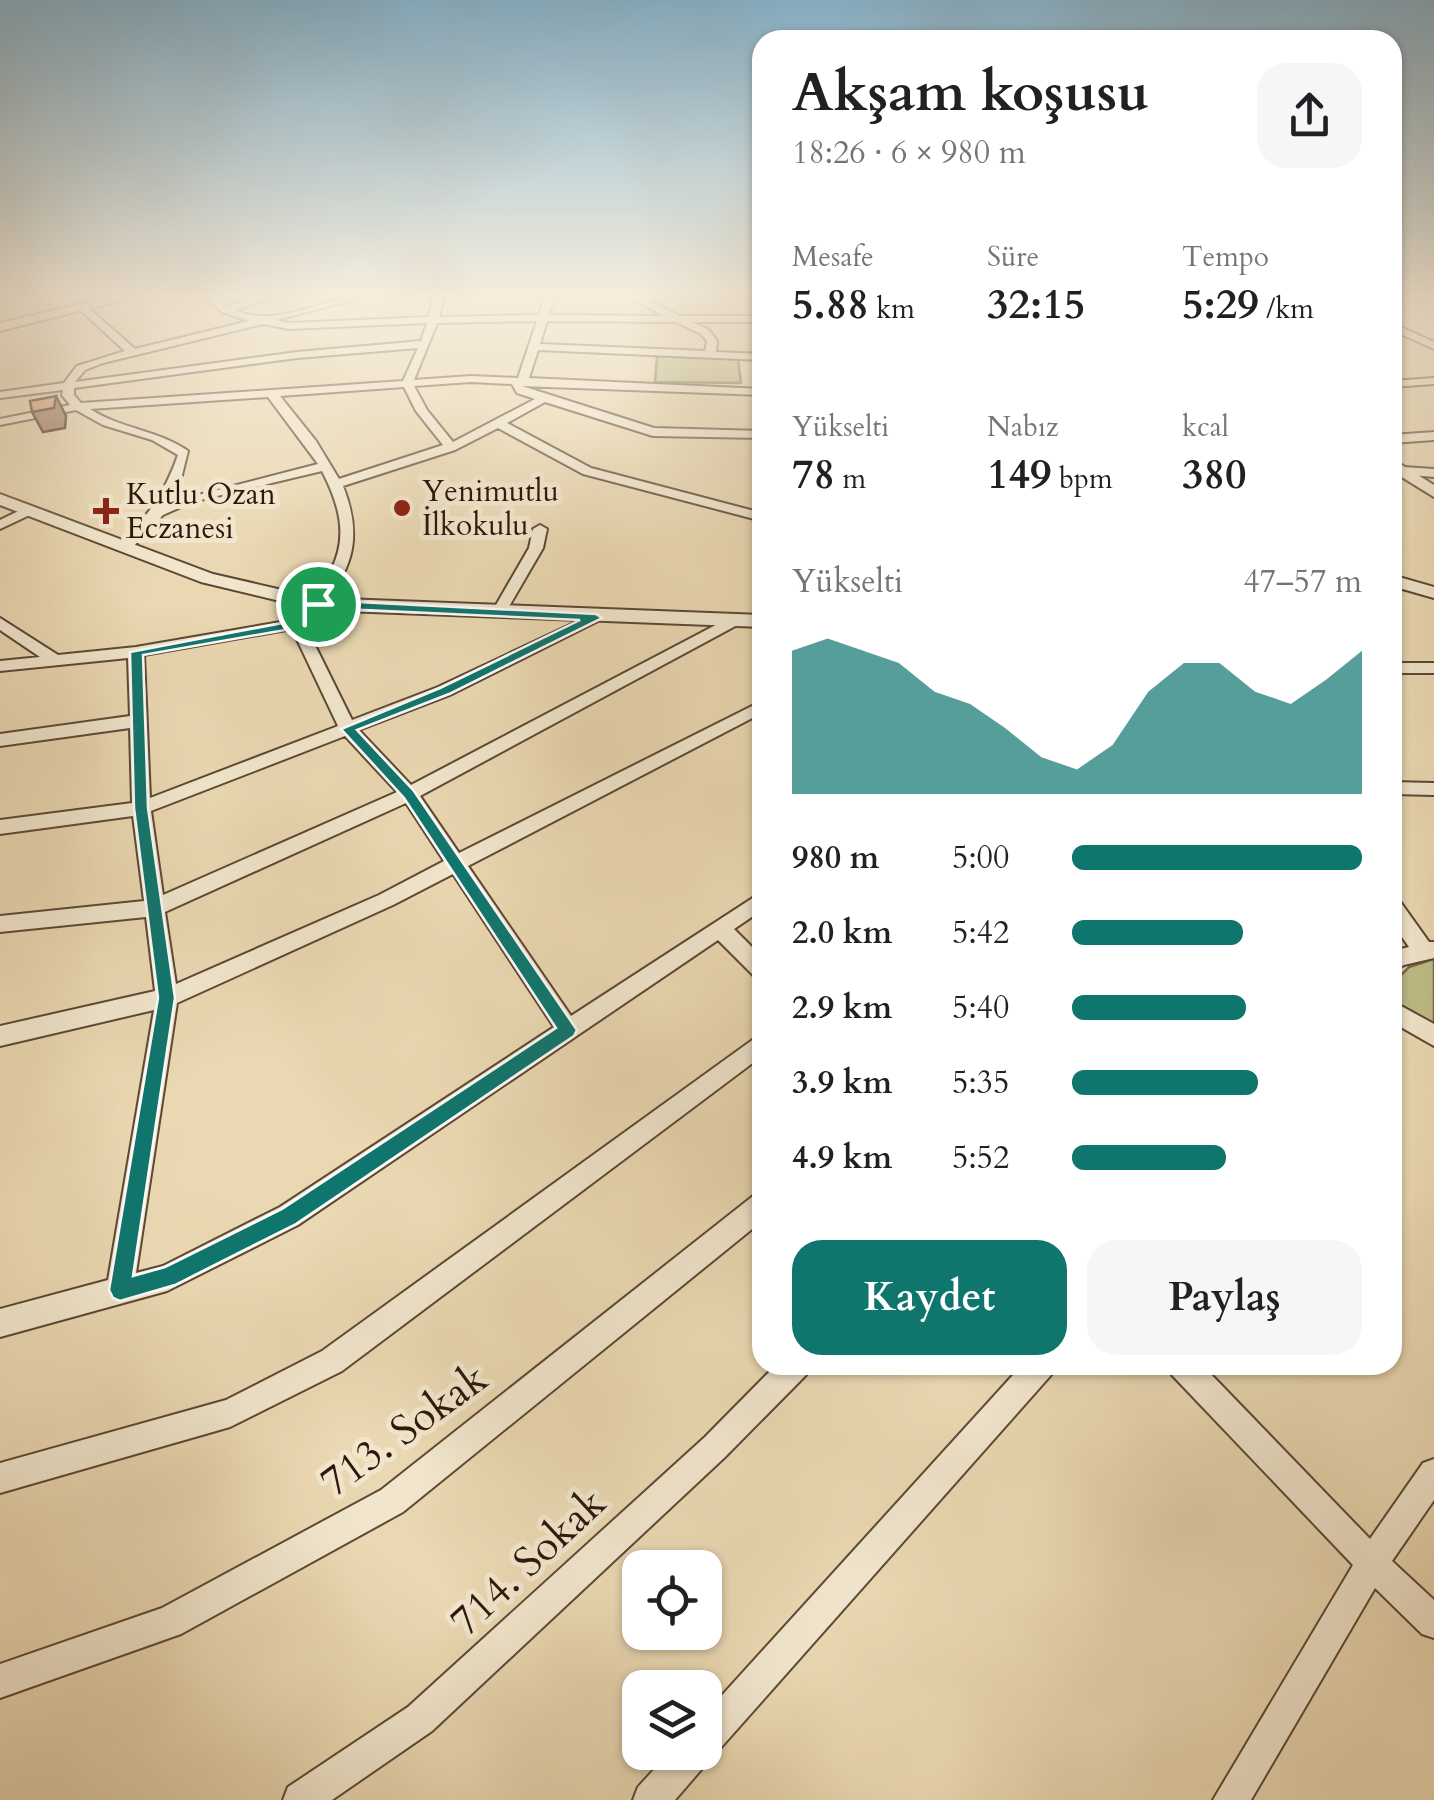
<!DOCTYPE html>
<html lang="tr">
<head>
<meta charset="utf-8">
<style>
	:root { --surface:#fff; --page:#f6f6f6; --text:#202124; --muted:#757577; --accent:#0f766e }
	body { margin:0; font-family:Cardo,serif; background:var(--page); color:var(--text); height:100vh; display:flex; flex-direction:column; font-size:38px; white-space:nowrap }
	* { box-sizing:border-box; margin:0 }
	p { font-size:32px; color:var(--muted) }
	.icon { flex:none; width:55px; height:55px; fill:none; stroke:currentColor; stroke-width:2; stroke-linecap:round; stroke-linejoin:round }
	.map { position:relative; flex:1; overflow:hidden }
	.side { position:absolute; left:752px; top:30px; width:650px; height:1345px; display:flex; flex-direction:column; background:var(--surface); border-radius:30px; box-shadow:0 2px 8px #0004 }
	.side>* { flex:none }
	.buttons { position:absolute; left:622px; top:1550px; display:grid; gap:20px }
	.buttons a { display:grid; place-items:center; width:100px; height:100px; border-radius:20px; background:var(--surface); box-shadow:0 2px 8px #0004; font-size:50px }
	.pin { position:absolute; display:grid; place-items:center; width:85px; height:85px; color:#fff; margin:-42px; border:5px solid #fff; border-radius:50%; box-shadow:0 2px 10px #0007 }
	.round { display:grid; place-items:center; flex:none; width:105px; height:105px; border-radius:30px; background:var(--page) }
	.head { display:flex; align-items:center; justify-content:space-between; height:170px; padding:0 40px }
	h1 { font-size:55px; font-weight:700; line-height:75px }
	.metrics { display:grid; grid-template-columns:repeat(3,1fr); gap:15px; height:170px; padding:10px 40px }
	.metrics div { display:grid; align-content:center }
	.metrics b { font-size:42px; font-weight:700 }
	.metrics small { font-size:28px; font-weight:400 }
	.metrics p { font-size:28px }
	.chart { height:280px; padding:20px 40px }
	.chart p { display:flex; justify-content:space-between }
	.chart svg { width:100%; height:180px; margin-top:10px; fill:var(--accent); opacity:.7 }
	.button { display:flex; gap:20px; margin-top:auto; padding:20px 40px }
	.button a { flex:1; height:115px; border-radius:30px; background:var(--accent); color:#fff; font-size:40px; font-weight:700; line-height:115px; text-align:center }
	.button a+a { background:var(--page); color:var(--text) }
	ul { padding:0 40px; list-style:none; font-size:32px }
	li { display:grid; grid-template-columns:160px 120px 1fr; align-items:center; height:75px }
	li i { height:25px; border-radius:12px; background:var(--accent) }
	.map>svg:first-child { display:block }
	.green { fill:#bfbc87; stroke:#766a49; stroke-width:2.5 }
	.lines { fill:none; stroke-linecap:round; stroke-linejoin:round }
	.minor-casing { stroke:#5c4835; stroke-width:4 }
	.tertiary-casing { stroke:#5c4835; stroke-width:4 }
	.minor { fill:#f1e6cd; fill-rule:evenodd }
	.tertiary { fill:#f1e6cd; fill-rule:evenodd }
	.shaded-wall { fill:#967058; stroke:#2c180b; stroke-width:2.5 }
	.building { fill:#d7a07d; stroke:#2c180b; stroke-width:2.5 }
	.route { fill:#0f766e; stroke:#fff; stroke-width:2.5; fill-rule:evenodd }
	.poi-dot { fill:#8f2418; stroke:#f1e6cd; stroke-width:4 }
	.labels { text-anchor:middle; dominant-baseline:central; stroke-width:10; stroke-linejoin:round; paint-order:stroke }
	.far-poi-label { font-size:30px; fill:#2c180b; stroke:#f1e6cd; text-anchor:start }
	.near-street-label { font-size:42px; fill:#2c180b; stroke:#f1e6cd }
</style>
</head>
<body>
<div class="map">
<svg width="1434" height="1800" viewBox="0 0 1434 1800">
	<rect width="100%" height="100%" fill="#ead8b2"/>
	<filter id="stains"><feTurbulence type="fractalNoise" baseFrequency=".002" numOctaves="4"/><feColorMatrix values="0 0 0 0 .2 0 0 0 0 .09 0 0 0 0 .02 0 0 0 .5 -.17"/></filter>
	<radialGradient id="worn" r=".72"><stop offset=".6" stop-color="#630" stop-opacity="0"/><stop offset="1" stop-color="#630" stop-opacity=".3"/></radialGradient>
	<!-- green -->
	<g class="green">
		<polygon points="657,356 738,359 741,383 655,382"/>
		<polygon points="1434,959 1434,1028 1393,1000 1393,983 1409,967"/>
	</g>
	<g class="lines">
		<defs>
			<g id="minor">
				<polygon points="0,295 12,295 0,300"/>
				<path d="M203,295H214L227,306L267,295H283L235,310C277,330 327,295 372,295L276,320L289,323L429,317L434,295H444L439,317L539,315L545,295H555L548,315L664,316L625,295H638L680,316H762V322H692L709,330L717,341L716,352L762,354V360L538,350L529,378L762,389V395L522,386L654,428L762,431V438L653,436L545,402L507,423L591,468L762,513V521L583,474L498,428L455,450L343,486C367,547 347,579 305,625L352,720L438,687L591,615L596,613L604,618L450,695L359,730L411,785L731,617H741V623L420,796L459,853L762,701V713L468,866L571,1016L762,892V910L734,929L762,957V979L754,976L718,940L298,1225L167,1291L0,1337V1309L108,1280L154,1010L0,1046V1026L155,991L146,917L0,932V916L144,901L133,816L0,834V820L132,803L130,728L0,746V734L130,716L128,658L0,671V661L40,657L0,630V618L58,655L136,647L292,620C341,570 356,536 322,471L192,502L163,515L130,550H120V544C149,514 164,495 178,455L152,440L103,425L76,410L0,425V419L70,405L62,395L63,390L0,398V392L64,383L77,366L125,351L78,308V304H84L135,349L249,321L222,312ZM537,321L518,378L471,376L414,380L437,323ZM547,321L676,322L701,334L707,341L705,351L540,344ZM427,323L421,341L297,352L75,382L85,370L103,363L263,324L289,329ZM418,348L403,381L81,403L74,395V388L297,358ZM471,382L512,384L517,393L535,399L453,442L427,410L414,386ZM404,387L416,411L443,445L339,479L316,441L280,396ZM268,397L318,464L171,502L179,487L188,451C158,430 121,429 90,409ZM292,629L338,726L150,798L144,655ZM345,736L397,792L163,895L151,811ZM406,803L444,861L379,895L176,984L165,912ZM453,874L554,1027L280,1207L163,1266L136,1273L177,1003L393,905Z"/>
				<polygon points="1419,295 1434,296 1434,303 1421,297"/>
				<polygon points="1392,323 1434,342 1434,349 1392,330"/>
				<polygon points="1434,378 1434,384 1392,387 1392,381"/>
				<polygon points="1434,432 1434,440 1392,443 1392,435"/>
				<polygon points="1403,467 1434,469 1434,477 1399,474 1399,468"/>
				<polygon points="29,506 36,510 34,513 0,529 0,520"/>
				<polygon points="540,525 547,529 543,548 504,615 494,615 492,612 529,548 533,529"/>
				<rect x="1392" y="663" width="42" height="10"/>
				<polygon points="1392,782 1434,783 1434,795 1392,794"/>
				<polygon points="1392,898 1399,900 1429,942 1434,942 1434,958 1404,965 1392,972 1392,951 1409,947 1392,923"/>
				<polygon points="1392,1001 1434,1024 1434,1046 1392,1022"/>
				<polygon points="762,1033 762,1056 342,1371 230,1427 0,1493 0,1463 226,1400 322,1351"/>
				<polygon points="762,1193 762,1221 403,1512 181,1634 0,1698 0,1664 162,1608 381,1490 753,1196"/>
				<polygon points="776,1365 810,1365 806,1375 725,1457 432,1731 332,1800 283,1800 288,1787 408,1707 705,1437"/>
				<polygon points="1022,1365 1055,1365 1051,1375 717,1752 710,1755 706,1764 675,1800 633,1800 638,1787 670,1752 705,1752 705,1714"/>
				<polygon points="1168,1365 1202,1365 1370,1539 1423,1463 1434,1459 1434,1500 1392,1561 1434,1600 1434,1638 1422,1634 1375,1588 1251,1800 1213,1800 1353,1565 1172,1375"/>
			</g>
			<g id="tertiary">
				<polygon points="120,295 142,295 0,331 0,323"/>
				<polygon points="1392,459 1434,485 1434,497 1392,471"/>
				<polygon points="0,494 213,574 317,598 762,615 762,627 317,610 201,582 0,505"/>
				<polygon points="1392,575 1434,587 1434,598 1392,586"/>
			</g>
		</defs>
		<!-- minor casing -->
		<use href="#minor" class="minor-casing"/>
		<!-- tertiary casing -->
		<use href="#tertiary" class="tertiary-casing"/>
		<!-- minor -->
		<use href="#minor" class="minor"/>
		<!-- tertiary -->
		<use href="#tertiary" class="tertiary"/>
	</g>
	<!-- shaded-wall -->
	<polygon class="shaded-wall" points="56,396 66,416 65,428 43,432 32,412"/>
	<!-- building -->
	<polygon class="building" points="56,396 54,408 32,412 30,401"/>
	<!-- sky -->
	<linearGradient id="sky" x2="0" y2="1"><stop stop-color="#88b6d1"/><stop offset="0.54" stop-color="#f6eddc"/><stop offset="1" stop-color="#f6eddc" stop-opacity="0"/></linearGradient>
	<rect width="1434" height="547" fill="url(#sky)"/>
	<!-- route -->
	<path class="route" d="M318,600L596,614L602,618L449,694L357,730L414,791L577,1030L574,1036L296,1224L175,1285L120,1301L113,1298L109,1290L158,998L134,808L130,652L293,621ZM321,608L580,620L440,688L341,729L404,798L556,1028L282,1209L165,1267L133,1276L175,998L148,808L143,655L302,627Z"/>
	<!-- markers -->
	<g class="poi-dot">
		<circle cx="402" cy="508" r="10"/>
		<path d="M101 496h10v10h10v10h-10v10h-10v-10h-10v-10h10z"/>
	</g>
	<g class="labels">
		<!-- far-poi labels -->
		<g class="far-poi-label">
			<text x="422" y="491">Yenimutlu<tspan x="422" dy="34">İlkokulu</tspan></text>
			<text x="126" y="494">Kutlu Ozan<tspan x="126" dy="34">Eczanesi</tspan></text>
		</g>
		<!-- near-street labels -->
		<g class="near-street-label">
			<text transform="translate(404 1430) rotate(-36)">713. Sokak</text>
			<text transform="translate(528 1562) rotate(-43)">714. Sokak</text>
		</g>
	</g>
	<rect width="100%" height="100%" filter="url(#stains)"/>
	<rect width="100%" height="100%" fill="url(#worn)"/>
</svg>
<div class="buttons">
<a><svg class="icon" aria-label="locate" viewBox="0 0 24 24"><circle cx="12" cy="12" r="6"/><path d="M12 2v4M12 18v4M2 12h4M18 12h4"/></svg></a>
<a><svg class="icon" aria-label="layers" viewBox="0 0 24 24"><path d="M12 4l9 5-9 5-9-5zM3 14l9 5 9-5"/></svg></a>
</div>
<div class="pin" style="left:318px;top:604px;background:#1e9e55"><svg class="icon" aria-label="arrive" viewBox="0 0 24 24"><path d="M6 21V4h12l-3 4 3 4H6"/></svg></div>
<section class="side">
<div class="head"><div><h1>Akşam koşusu</h1><p>18:26 · 6 × 980 m</p></div><a class="round"><svg class="icon" aria-label="share" viewBox="0 0 24 24"><path d="M12 15V3M7 8l5-5 5 5M5 13v7h14v-7"/></svg></a></div>
<div class="metrics">
<div><p>Mesafe</p><b>5.88<small> km</small></b></div>
<div><p>Süre</p><b>32:15</b></div>
<div><p>Tempo</p><b>5:29<small> /km</small></b></div>
</div>
<div class="metrics">
<div><p>Yükselti</p><b>78<small> m</small></b></div>
<div><p>Nabız</p><b>149<small> bpm</small></b></div>
<div><p>kcal</p><b>380</b></div>
</div>
<div class="chart"><p><span>Yükselti</span>47–57 m</p>
<svg viewBox="0 0 160 44" preserveAspectRatio="none"><path d="M0 44V9L10 6L20 9L30 12L40 19L50 22L60 28L70 35L80 38L90 32L100 19L110 12L120 12L130 19L140 22L150 16L160 9V44z"/></svg>
</div>
<ul>
<li><b>980 m</b>5:00<i style="width:100%"></i></li>
<li><b>2.0 km</b>5:42<i style="width:59%"></i></li>
<li><b>2.9 km</b>5:40<i style="width:60%"></i></li>
<li><b>3.9 km</b>5:35<i style="width:64%"></i></li>
<li><b>4.9 km</b>5:52<i style="width:53%"></i></li>
</ul>
<div class="button"><a>Kaydet</a><a>Paylaş</a></div>
</section>
</div>
</body>
</html>
